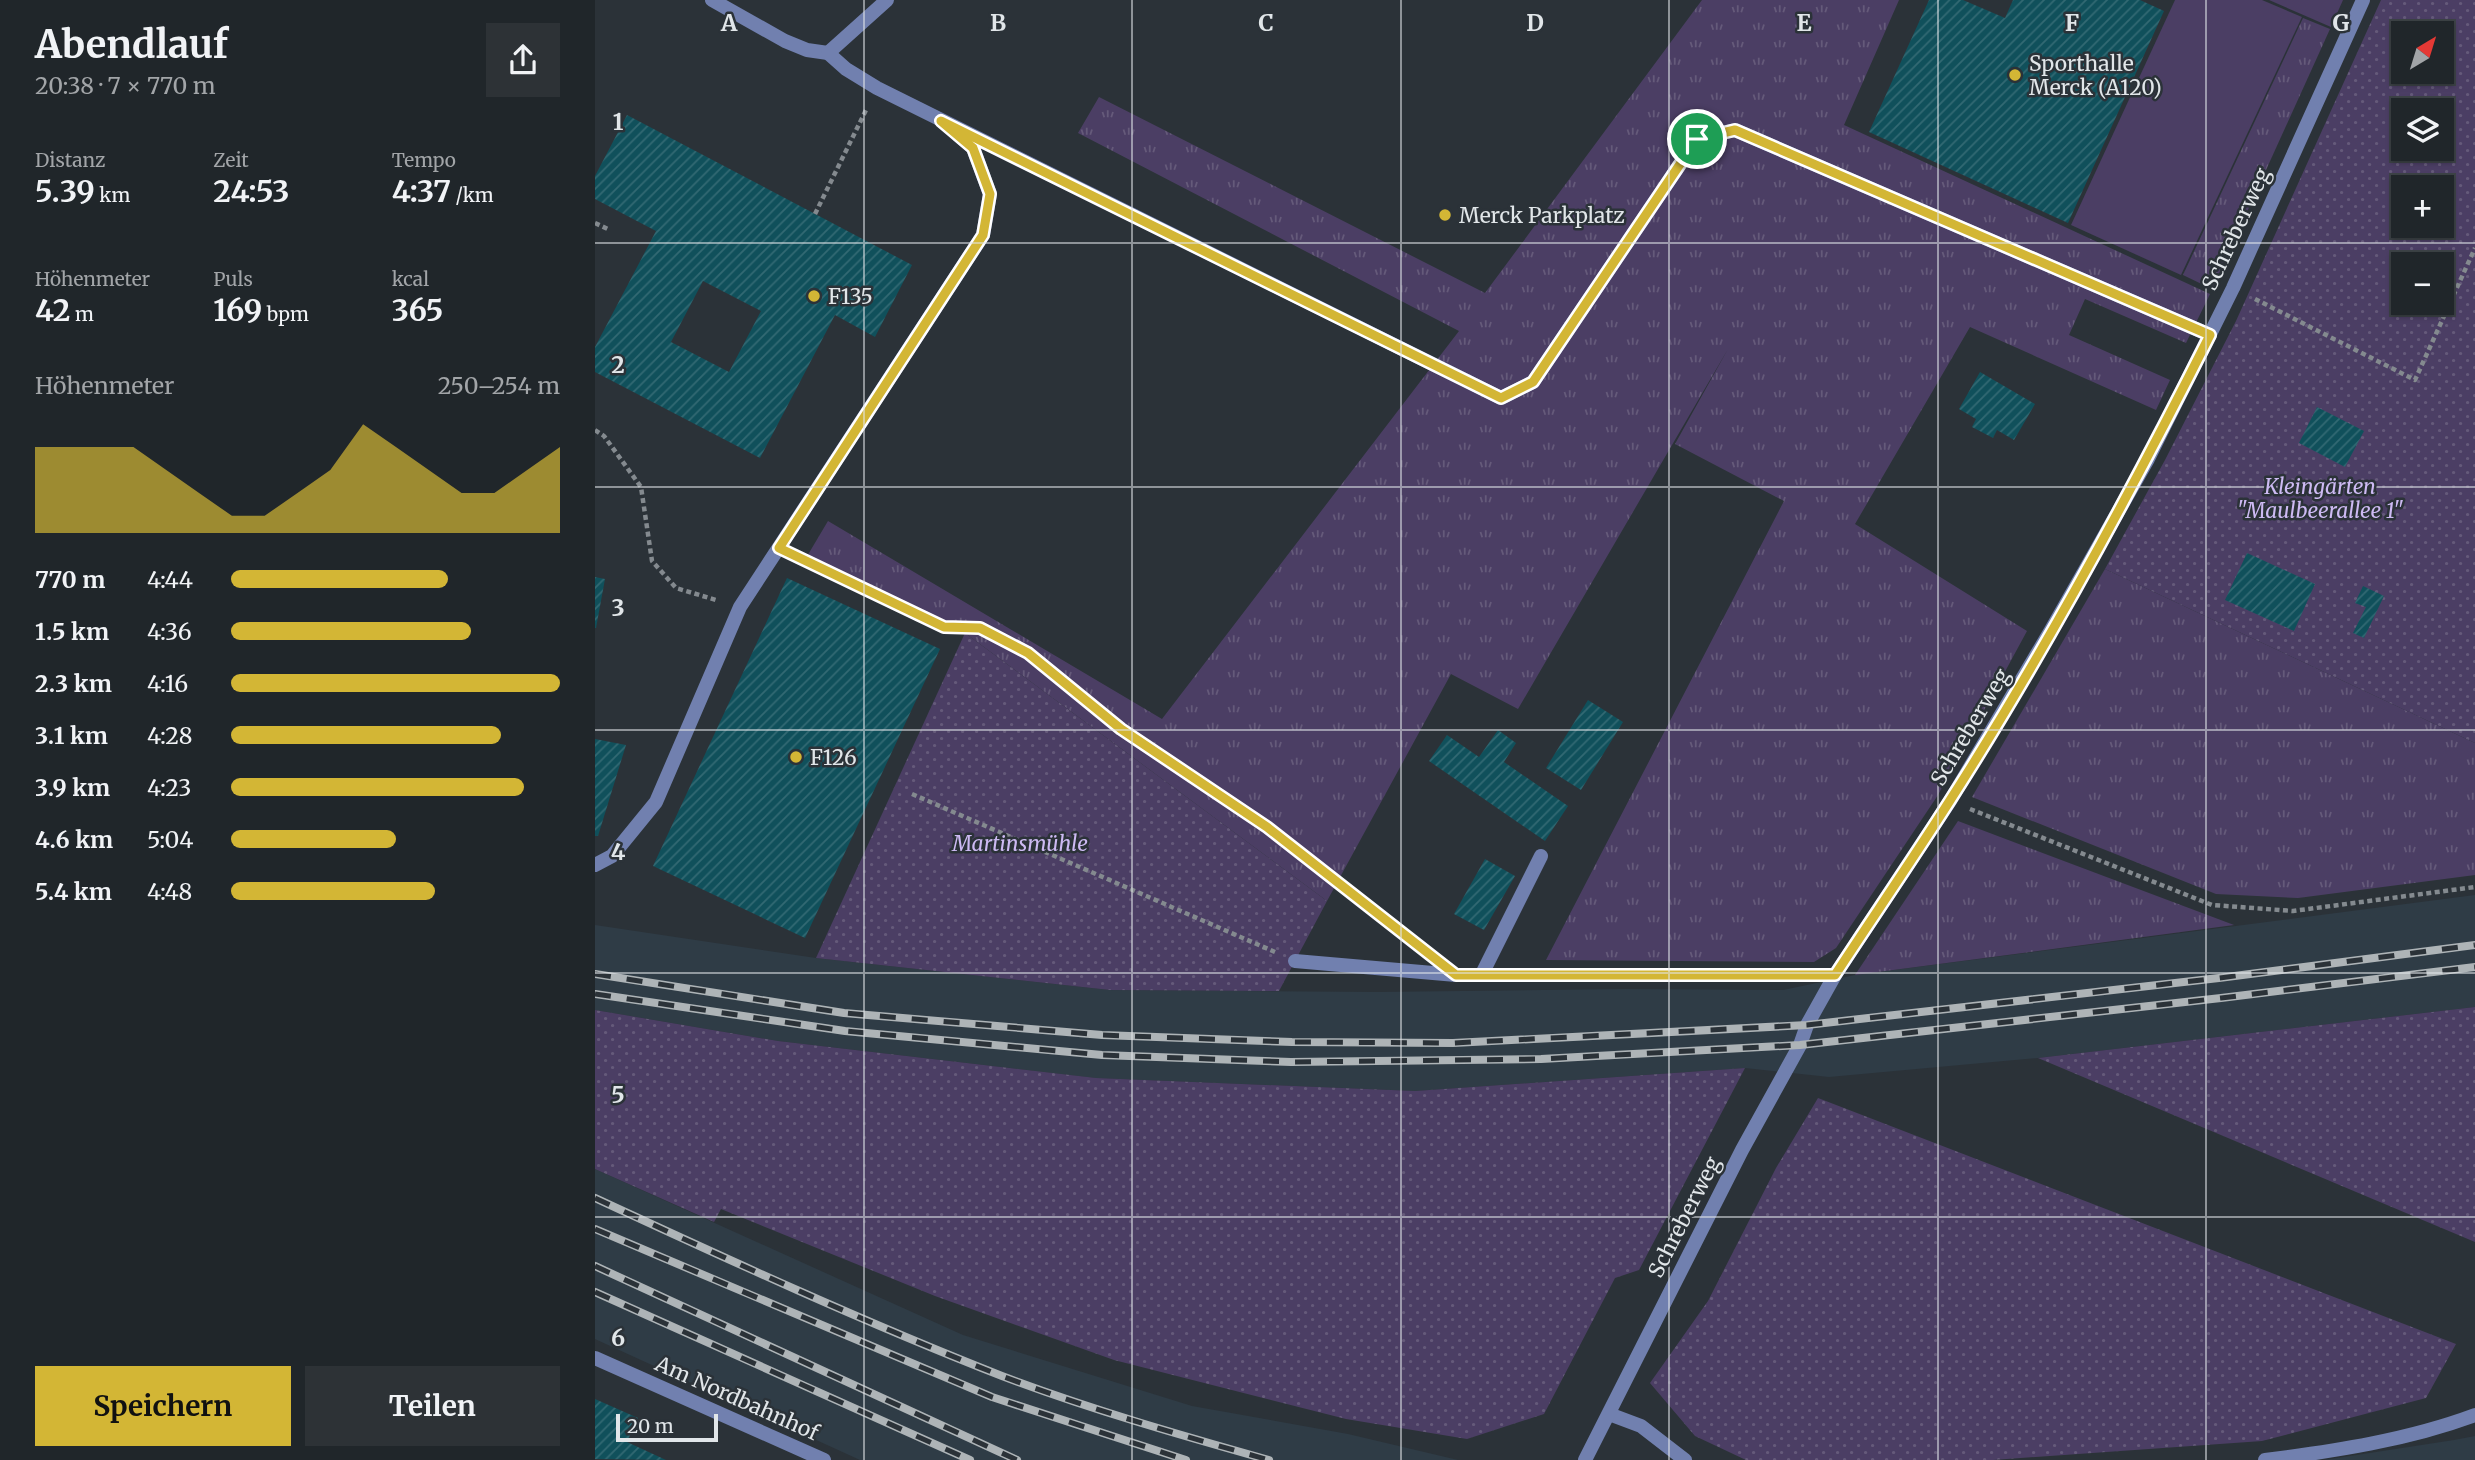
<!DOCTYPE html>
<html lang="de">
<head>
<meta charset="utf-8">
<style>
	:root { --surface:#20262a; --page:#2d3236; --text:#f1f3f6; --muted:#a2a5a8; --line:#3d4347; --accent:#d3b635 }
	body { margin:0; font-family:Merriweather,serif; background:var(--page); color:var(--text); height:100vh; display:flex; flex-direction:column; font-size:26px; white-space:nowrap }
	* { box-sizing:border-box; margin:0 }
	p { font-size:23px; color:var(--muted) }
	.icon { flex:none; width:38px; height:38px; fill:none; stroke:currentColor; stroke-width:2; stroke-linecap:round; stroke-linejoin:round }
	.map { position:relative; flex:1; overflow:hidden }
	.side { display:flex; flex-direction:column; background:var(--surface); width:595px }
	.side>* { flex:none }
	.needle { width:46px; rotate:38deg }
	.tools { position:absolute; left:1796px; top:21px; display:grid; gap:14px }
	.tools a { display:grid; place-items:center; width:63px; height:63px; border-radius:0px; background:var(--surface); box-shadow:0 2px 5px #0004,0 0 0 2px var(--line); font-size:35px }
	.scale { position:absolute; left:21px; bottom:18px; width:102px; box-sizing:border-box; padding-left:7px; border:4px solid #e1e6e9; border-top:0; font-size:19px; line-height:24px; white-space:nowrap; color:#e1e6e9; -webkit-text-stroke:5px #2b3238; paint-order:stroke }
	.pin { position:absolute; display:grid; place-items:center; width:60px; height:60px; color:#fff; margin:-30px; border:4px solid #fff; border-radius:50%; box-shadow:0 2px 7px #0007 }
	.round { display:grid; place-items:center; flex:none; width:74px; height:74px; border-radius:0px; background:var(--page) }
	.summary { display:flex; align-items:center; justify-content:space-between; height:119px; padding:0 35px }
	h1 { font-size:38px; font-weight:700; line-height:52px }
	.metrics { display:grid; grid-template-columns:repeat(3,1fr); gap:10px; height:119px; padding:7px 35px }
	.metrics div { display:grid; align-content:center }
	.metrics b { font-size:30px; font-weight:700 }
	.metrics small { font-size:19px; font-weight:400 }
	.metrics p { font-size:19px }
	.chart { height:196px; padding:14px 35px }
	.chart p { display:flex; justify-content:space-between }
	.chart svg { width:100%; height:126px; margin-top:7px; fill:var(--accent); opacity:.7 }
	.cta { display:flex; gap:14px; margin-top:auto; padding:14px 35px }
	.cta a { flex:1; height:80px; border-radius:0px; background:var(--accent); color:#111; font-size:28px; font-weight:700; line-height:80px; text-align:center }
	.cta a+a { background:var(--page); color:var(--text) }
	ul { padding:0 35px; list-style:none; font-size:23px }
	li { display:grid; grid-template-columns:112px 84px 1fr; align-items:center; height:52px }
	li i { height:18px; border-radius:9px; background:var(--accent) }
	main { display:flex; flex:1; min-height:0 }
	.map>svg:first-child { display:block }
	.built { fill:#2f3c46 }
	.grass { fill:url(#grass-tufts) }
	.garden { fill:url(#garden-dots); fill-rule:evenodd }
	.pitch { fill:#4b3e64 }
	.building { fill:url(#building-hatch); fill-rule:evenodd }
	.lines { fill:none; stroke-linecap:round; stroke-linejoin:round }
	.path { stroke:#848a8f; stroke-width:4.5; stroke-dasharray:5 3.5; stroke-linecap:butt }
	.lane { stroke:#7180af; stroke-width:14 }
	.street { stroke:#7180af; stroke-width:14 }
	.rail-casing { stroke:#aeb4b7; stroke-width:8 }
	.rail { stroke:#2b3238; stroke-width:5; stroke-dasharray:16; stroke-linecap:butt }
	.route-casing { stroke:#fff; stroke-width:14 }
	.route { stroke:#d3b635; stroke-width:9 }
	.grid { fill:none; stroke:#e1e6e9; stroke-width:2; stroke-opacity:0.55 }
	.poi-dot { fill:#d3b635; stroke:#2b3238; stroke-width:2.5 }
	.labels { text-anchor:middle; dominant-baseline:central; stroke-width:5; stroke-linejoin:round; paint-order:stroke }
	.poi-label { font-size:21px; fill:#e1e6e9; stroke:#2b3238; text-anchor:start }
	.street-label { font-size:21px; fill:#e1e6e9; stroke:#2b3238 }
	.park-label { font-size:21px; font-style:italic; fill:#cdbaf3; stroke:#2b3238 }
	.grid-label { font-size:23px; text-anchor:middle; font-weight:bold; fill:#e1e6e9; stroke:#2b3238; stroke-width:5; stroke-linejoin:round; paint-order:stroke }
</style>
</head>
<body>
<main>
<section class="side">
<div class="summary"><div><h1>Abendlauf</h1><p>20:38 · 7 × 770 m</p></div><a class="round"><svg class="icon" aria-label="share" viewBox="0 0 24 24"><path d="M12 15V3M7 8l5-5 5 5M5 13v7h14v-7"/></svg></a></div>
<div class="metrics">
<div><p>Distanz</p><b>5.39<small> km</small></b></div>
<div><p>Zeit</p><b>24:53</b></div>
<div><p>Tempo</p><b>4:37<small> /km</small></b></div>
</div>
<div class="metrics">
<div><p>Höhenmeter</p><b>42<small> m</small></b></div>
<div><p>Puls</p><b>169<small> bpm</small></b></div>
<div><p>kcal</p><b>365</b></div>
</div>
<div class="chart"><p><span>Höhenmeter</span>250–254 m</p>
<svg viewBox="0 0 160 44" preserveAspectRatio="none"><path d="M0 44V14L10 14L20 14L30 14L40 22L50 30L60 38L70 38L80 30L90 22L100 6L110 14L120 22L130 30L140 30L150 22L160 14V44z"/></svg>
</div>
<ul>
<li><b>770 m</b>4:44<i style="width:66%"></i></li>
<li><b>1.5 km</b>4:36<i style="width:73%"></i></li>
<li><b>2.3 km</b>4:16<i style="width:100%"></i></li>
<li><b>3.1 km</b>4:28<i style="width:82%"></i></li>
<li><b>3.9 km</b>4:23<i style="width:89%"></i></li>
<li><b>4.6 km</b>5:04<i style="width:50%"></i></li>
<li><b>5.4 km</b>4:48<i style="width:62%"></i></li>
</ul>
<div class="cta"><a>Speichern</a><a>Teilen</a></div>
</section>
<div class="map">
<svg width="1880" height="1460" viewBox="0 0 1880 1460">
	<defs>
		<pattern id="grass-tufts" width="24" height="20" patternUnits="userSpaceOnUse" patternTransform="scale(1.75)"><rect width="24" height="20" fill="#4b3e64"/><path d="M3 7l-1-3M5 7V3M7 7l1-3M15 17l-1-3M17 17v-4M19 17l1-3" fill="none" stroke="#655a7a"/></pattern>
		<pattern id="garden-dots" width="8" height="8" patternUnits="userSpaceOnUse" patternTransform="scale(1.75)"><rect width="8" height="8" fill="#4b3e64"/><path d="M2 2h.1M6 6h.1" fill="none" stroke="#655a7a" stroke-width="1.8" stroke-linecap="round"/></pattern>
		<pattern id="building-hatch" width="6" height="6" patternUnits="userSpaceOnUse" patternTransform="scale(1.75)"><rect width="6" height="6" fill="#10505b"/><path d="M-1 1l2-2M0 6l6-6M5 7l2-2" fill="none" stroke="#326973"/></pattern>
	</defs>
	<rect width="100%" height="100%" fill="#2b3238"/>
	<!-- built -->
	<g class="built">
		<polygon points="1880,895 1880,1007 1443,1058 1234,1077 1150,1068 820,1091 500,1078 183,1041 0,1010 0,925 221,958 515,990 783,992 1030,989 1188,990 1260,975"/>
		<polygon points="0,1169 368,1335 597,1406 753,1434 863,1460 265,1460 0,1339"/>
		<polygon points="1880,1436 1880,1460 1729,1460 1859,1440"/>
	</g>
	<!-- grass -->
	<g class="grass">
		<polygon points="1107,0 1304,0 1249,125 1615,294 1591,343 1490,299 1474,335 1575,380 1561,410 1375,327 1260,524 1432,631 1343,795 1241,948 1219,962 951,960 1189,501 1080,444 1133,349 923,709 856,674 732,901 370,633 211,558 233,521 567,719 864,331 483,133 504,97 890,293"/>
		<polygon points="1708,18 1735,29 1617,289 1588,275"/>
		<polygon points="1510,569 1880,743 1880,875 1703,898 1621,894 1377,797"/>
		<polygon points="1363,821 1639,925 1260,975"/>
	</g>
	<!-- garden -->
	<g class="garden">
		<path d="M1786,0H1880V743L1510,569L1570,460L1641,321ZM1808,33H1846V72H1808ZM1808,110H1846V149H1808ZM1808,187H1846V226H1808ZM1808,264H1846V303H1808Z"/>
		<polygon points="370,633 732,901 684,991 515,990 221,958"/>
		<polygon points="1880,1007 1880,1242 1443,1058"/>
		<polygon points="0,1010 183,1041 501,1078 820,1091 1150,1068 1044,1270 1020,1278 949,1414 872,1439 751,1419 519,1360 340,1296 126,1209 119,1222 0,1169"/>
		<polygon points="1223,1098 1861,1344 1831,1398 1667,1441 1398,1460 1151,1460 1100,1436 1055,1383 1113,1301 1181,1168"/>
	</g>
	<!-- pitch -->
	<g class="pitch">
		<polygon points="1580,0 1667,0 1707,17 1586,275 1476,225"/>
		<polygon points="1674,0 1748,0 1736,27"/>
	</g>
	<!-- building -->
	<g class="building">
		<polygon points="1334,0 1368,0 1410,18 1418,0 1545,0 1569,11 1473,223 1274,132"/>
		<path d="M32,115L317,265L280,337L240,315L165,458L0,372V347L61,231L0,199V176ZM108,281L166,311L134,372L76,342Z"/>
		<polygon points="1385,372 1440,404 1419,440 1402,430 1398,438 1377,427 1381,419 1364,409"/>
		<polygon points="1722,407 1769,431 1750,467 1704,443"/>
		<polygon points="1652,553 1720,584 1699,631 1630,600"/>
		<polygon points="0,577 10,579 1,628 0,628"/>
		<polygon points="192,578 345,649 210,938 58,866"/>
		<polygon points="1768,586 1789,596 1769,638 1758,633 1771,607 1760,603"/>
		<polygon points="993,700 1028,722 986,790 951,768"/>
		<polygon points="903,730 921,743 909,762 973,806 950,841 834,761 852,735 884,757"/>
		<polygon points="0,739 31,745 3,836 0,836"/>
		<polygon points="890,859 920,876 889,930 859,914"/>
		<polygon points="0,1399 43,1418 32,1442 71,1460 0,1459"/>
	</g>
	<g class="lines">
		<!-- path -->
		<g class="path">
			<polyline points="220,214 272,108"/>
			<polyline points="0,223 15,230"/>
			<polyline points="1660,299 1820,380 1880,248"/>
			<polyline points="0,430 9,436 46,487 57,561 81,588 121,600"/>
			<polyline points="204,558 349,627 385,628 433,653 526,729 672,827 824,946"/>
			<polyline points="317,794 680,952"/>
			<polyline points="1375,809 1617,905 1698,911 1880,887"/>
		</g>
		<!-- lane -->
		<g class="lane">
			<polyline points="117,0 190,41 212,50 233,53 251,69 282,88 906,398 938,382 1102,139 1140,130 1615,335"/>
			<polyline points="233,53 292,0"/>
			<polyline points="0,865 17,856 61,802 145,607 388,235 395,194 378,148 363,135"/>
			<polyline points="700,961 861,975 1240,975"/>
			<polyline points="887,974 946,856"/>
			<polyline points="1014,1414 1046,1426 1090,1460"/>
			<polyline points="990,1460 1147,1150 1205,1045 1212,1025 1240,975 1355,801 1456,630 1553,459 1638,288 1768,0"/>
			<path d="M1670,1460C1740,1451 1813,1440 1880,1415"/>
		</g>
		<!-- street -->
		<polyline class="street" points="0,1358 229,1460"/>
		<defs>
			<g id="rail">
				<polyline points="0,974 249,1013 507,1035 697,1042 858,1043 1212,1025 1624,978 1880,945"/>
				<polyline points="0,994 250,1031 507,1055 696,1062 946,1059 1205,1045 1626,998 1880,967"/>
				<path d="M0,1198C134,1260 269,1322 407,1376C494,1409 585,1435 674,1460"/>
				<polyline points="0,1229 397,1397 591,1460"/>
				<polyline points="0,1266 422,1460"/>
				<polyline points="0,1292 375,1460"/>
			</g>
		</defs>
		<!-- rail casing -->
		<use href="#rail" class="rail-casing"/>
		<!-- rail -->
		<use href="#rail" class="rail"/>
	</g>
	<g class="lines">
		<defs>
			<path id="route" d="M346,121L906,398L938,382L1102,139L1140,130L1615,335C1535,494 1450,652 1354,802C1317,860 1278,917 1240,975H861L672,827L526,729L433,653L385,628L349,627L184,548L388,235L395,194L378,148Z"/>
		</defs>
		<!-- route casing -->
		<use href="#route" class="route-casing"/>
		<!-- route -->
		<use href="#route" class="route"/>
	</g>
	<!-- grid -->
	<path class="grid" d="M269,0V1460M537,0V1460M806,0V1460M1074,0V1460M1343,0V1460M1611,0V1460M0,243H1880M0,487H1880M0,730H1880M0,973H1880M0,1217H1880"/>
	<!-- markers -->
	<g class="poi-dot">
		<circle cx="1420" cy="75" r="7"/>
		<circle cx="850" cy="215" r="7"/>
		<circle cx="219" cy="296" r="7"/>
		<circle cx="201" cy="757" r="7"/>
	</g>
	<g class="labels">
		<!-- poi labels -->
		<g class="poi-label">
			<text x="1434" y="63">Sporthalle<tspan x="1434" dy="24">Merck (A120)</tspan></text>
			<text x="864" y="215">Merck Parkplatz</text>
			<text x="233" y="296">F135</text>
			<text x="215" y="757">F126</text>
		</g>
		<!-- street labels -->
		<g class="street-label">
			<text transform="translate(1641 229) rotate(-65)">Schreberweg</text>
			<text transform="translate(1375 727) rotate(-59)">Schreberweg</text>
			<text transform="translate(1089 1217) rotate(-63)">Schreberweg</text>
			<text transform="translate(142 1398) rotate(24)">Am Nordbahnhof</text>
		</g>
		<!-- park labels -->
		<g class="park-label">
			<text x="1725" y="486">Kleingärten<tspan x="1725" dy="24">"Maulbeerallee 1"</tspan></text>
			<text x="425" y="843">Martinsmühle</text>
		</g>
	</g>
	<g class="grid-label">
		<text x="134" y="31">A</text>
		<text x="403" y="31">B</text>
		<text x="671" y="31">C</text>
		<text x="940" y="31">D</text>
		<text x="1209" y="31">E</text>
		<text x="1477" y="31">F</text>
		<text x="1746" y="31">G</text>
		<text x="23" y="130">1</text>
		<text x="23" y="373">2</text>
		<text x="23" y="616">3</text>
		<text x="23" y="860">4</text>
		<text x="23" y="1103">5</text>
		<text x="23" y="1346">6</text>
	</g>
</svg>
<div class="tools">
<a><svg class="needle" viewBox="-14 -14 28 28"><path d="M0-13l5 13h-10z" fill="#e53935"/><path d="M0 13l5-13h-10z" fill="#a2a5a8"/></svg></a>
<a><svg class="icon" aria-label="layers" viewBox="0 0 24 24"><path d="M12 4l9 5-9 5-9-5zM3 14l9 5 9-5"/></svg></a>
<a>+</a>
<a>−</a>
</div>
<div class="scale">20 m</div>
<div class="pin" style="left:1102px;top:139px;background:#1e9e55"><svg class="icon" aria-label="arrive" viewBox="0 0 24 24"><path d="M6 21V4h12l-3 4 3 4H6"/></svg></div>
</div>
</main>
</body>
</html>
